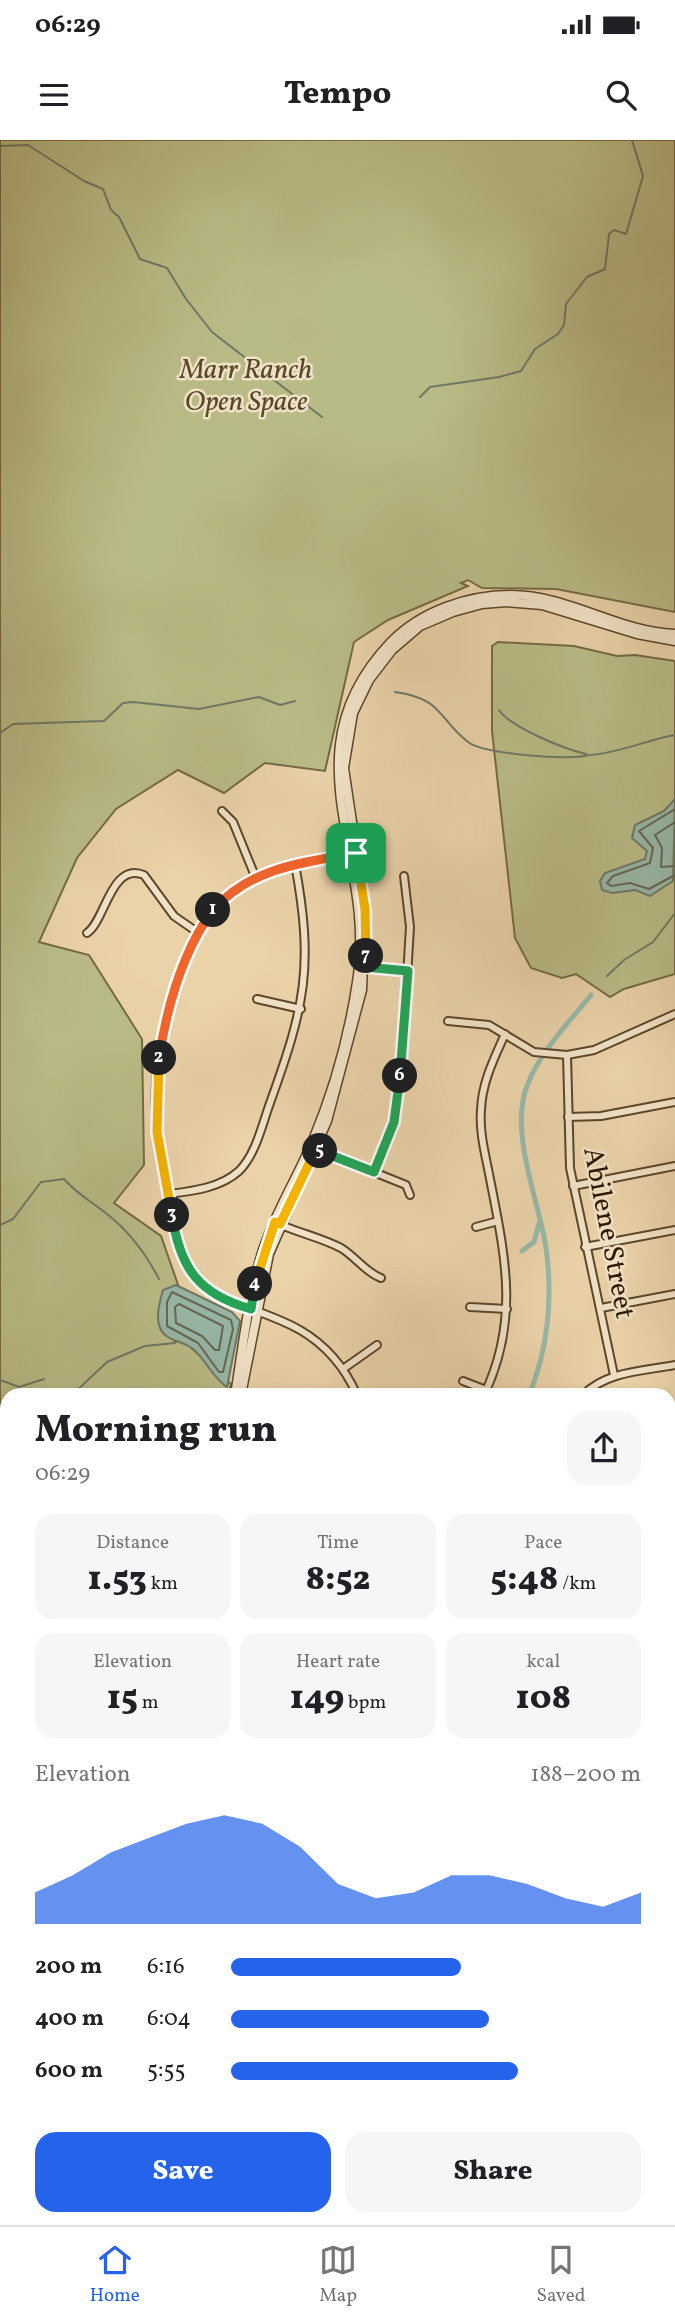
<!DOCTYPE html>
<html lang="en">
<head>
<meta charset="utf-8">
<style>
	:root { --surface:#fff; --page:#f6f6f6; --text:#202124; --muted:#757577; --line:#e0e0e0; --accent:#2563eb }
	body { margin:0; font-family:Vollkorn,serif; background:var(--page); color:var(--text); height:100vh; display:flex; flex-direction:column; font-size:26px; white-space:nowrap }
	* { box-sizing:border-box; margin:0 }
	p { font-size:23px; color:var(--muted) }
	.icon { flex:none; width:38px; height:38px; fill:none; stroke:currentColor; stroke-width:2; stroke-linecap:round; stroke-linejoin:round }
	.map { position:relative; flex:1; overflow:hidden }
	.side { position:absolute; left:0px; top:1248px; width:676px; height:838px; display:flex; flex-direction:column; background:var(--surface); border-radius:21px 21px 0 0; box-shadow:0 4px 10px #0003 }
	.side>* { flex:none }
	.pin { position:absolute; display:grid; place-items:center; width:60px; height:60px; color:#fff; margin:-30px; border-radius:14px; box-shadow:0 4px 10px #0006 }
	.km { position:absolute; width:35px; height:35px; margin:-18px; border-radius:50%; background:#222; color:#fff; font-size:19px; line-height:35px; text-align:center }
	.round { display:grid; place-items:center; flex:none; width:74px; height:74px; border-radius:21px; background:var(--page) }
	.headline { display:flex; align-items:center; justify-content:space-between; height:119px; padding:0 35px }
	h1 { font-size:38px; font-weight:800; line-height:52px }
	.stats { display:grid; grid-template-columns:repeat(3,1fr); gap:10px; height:119px; padding:7px 35px }
	.stats div { display:grid; align-content:center; border-radius:18px; background:var(--page); text-align:center }
	.stats b { font-size:35px; font-weight:800 }
	.stats small { font-size:19px; font-weight:400 }
	.stats p { font-size:19px }
	.chart { height:196px; padding:14px 35px }
	.chart p { display:flex; justify-content:space-between }
	.chart svg { width:100%; height:126px; margin-top:7px; fill:var(--accent); opacity:.7 }
	.primary-button { display:flex; gap:14px; margin-top:auto; padding:14px 35px }
	.primary-button a { flex:1; height:80px; border-radius:21px; background:var(--accent); color:#fff; font-size:28px; font-weight:800; line-height:80px; text-align:center }
	.primary-button a+a { background:var(--page); color:var(--text) }
	ul { padding:0 35px; list-style:none; font-size:23px }
	li { display:grid; grid-template-columns:112px 84px 1fr; align-items:center; height:52px }
	li i { height:18px; border-radius:9px; background:var(--accent) }
	.status { display:flex; justify-content:space-between; align-items:center; height:49px; padding:0 35px; background:var(--surface); direction:ltr }
	.status svg { height:19px; fill:currentColor }
	header { display:flex; justify-content:space-between; align-items:center; height:91px; padding:0 35px; background:var(--surface); font-size:32px; font-weight:800 }
	.menu { display:flex; justify-content:space-around; align-items:center; height:98px; border-top:2px solid var(--line); background:var(--surface); font-size:19px; color:var(--muted) }
	.menu a { display:grid; justify-items:center; gap:4px }
	.menu .active { color:var(--accent) }
	.map>svg:first-child { display:block }
	.green { fill:#b9bb86; stroke:#746a43; stroke-width:2 }
	.water { fill:#98b8a8; stroke:#6e7865; stroke-width:2 }
	.lines { fill:none; stroke-linecap:round; stroke-linejoin:round }
	.shore { stroke:#636854; stroke-width:2 }
	.stream { stroke:#6e7865; stroke-width:2 }
	.canal { stroke:#98b8a8; stroke-width:5 }
	.minor-casing { stroke:#5d462a; stroke-width:10 }
	.tertiary-casing { stroke:#5d462a; stroke-width:11 }
	.minor { stroke:#f1e2c7; stroke-width:6 }
	.tertiary { stroke:#f1e2c7; stroke-width:8 }
	.split-1-casing { stroke:#fff; stroke-width:14 }
	.split-2-casing { stroke:#fff; stroke-width:14 }
	.split-3-casing { stroke:#fff; stroke-width:14 }
	.split-4-casing { stroke:#fff; stroke-width:14 }
	.split-5-casing { stroke:#fff; stroke-width:14 }
	.split-6-casing { stroke:#fff; stroke-width:14 }
	.split-7-casing { stroke:#fff; stroke-width:14 }
	.split-8-casing { stroke:#fff; stroke-width:14 }
	.split-1 { stroke:#f0652b; stroke-width:9 }
	.split-2 { stroke:#f0652b; stroke-width:9 }
	.split-3 { stroke:#f5b400; stroke-width:9 }
	.split-4 { stroke:#22a559; stroke-width:9 }
	.split-5 { stroke:#f5b400; stroke-width:9 }
	.split-6 { stroke:#22a559; stroke-width:9 }
	.split-7 { stroke:#22a559; stroke-width:9 }
	.split-8 { stroke:#f5b400; stroke-width:9 }
	.labels { text-anchor:middle; dominant-baseline:central; stroke-width:5; stroke-linejoin:round; paint-order:stroke }
	.park-label { font-size:28px; font-style:italic; fill:#584928; stroke:#f1e2c7 }
	.street-label { font-size:28px; fill:#2e1800; stroke:#f1e2c7 }
</style>
</head>
<body>
<div class="status"><b>06:29</b><svg viewBox="0 0 49 12"><path d="M0 12V9h3v3zM5 12V6h3v6zM10 12V3h3v9zM15 12V0h3v12zM26 1h20v11H26zM47 4h2v5h-2z"/></svg></div>
<header><svg class="icon" aria-label="menu" viewBox="0 0 24 24"><path d="M4 6h16M4 12h16M4 18h16"/></svg>Tempo<svg class="icon" aria-label="search" viewBox="0 0 24 24"><circle cx="10" cy="10" r="6"/><path d="M15 15l6 6"/></svg></header>
<div class="map">
<svg width="675" height="2085" viewBox="0 0 675 2085">
	<rect width="100%" height="100%" fill="#ead2a9"/>
	<filter id="stains"><feTurbulence type="fractalNoise" baseFrequency=".00286" numOctaves="4"/><feColorMatrix values="0 0 0 0 .2 0 0 0 0 .09 0 0 0 0 .02 0 0 0 .5 -.17"/></filter>
	<radialGradient id="worn" r=".72"><stop offset=".6" stop-color="#630" stop-opacity="0"/><stop offset="1" stop-color="#630" stop-opacity=".3"/></radialGradient>
	<!-- green -->
	<g class="green">
		<polygon points="0,0 675,0 675,472 556,449 482,448 468,440 461,443 468,446 388,480 354,502 325,631 265,623 224,653 178,630 116,669 77,718 39,802 89,815 142,899 144,1025 114,1063 161,1096 183,1159 174,1201 186,1203 231,1244 229,1255 7,1255 7,2079 360,2079 360,2085 0,2085"/>
		<polygon points="498,502 574,506 617,516 635,515 675,521 675,834 624,849 610,857 576,834 562,838 531,828 515,798 492,591 492,506"/>
	</g>
	<!-- water -->
	<g class="water">
		<polygon points="675,659 673,741 650,756 635,750 612,753 602,750 600,741 605,733 645,719 647,711 632,698 635,685 664,671"/>
		<path d="M176,1145L232,1172L240,1181L227,1247C212,1237 207,1221 193,1209C186,1203 176,1202 168,1197C152,1188 159,1164 163,1150Z"/>
	</g>
	<g class="lines">
		<!-- shore -->
		<g class="shore">
			<polyline points="675,669 639,691 653,708 650,723 613,736 607,743 611,746 630,743 649,749 675,735"/>
			<polyline points="675,682 655,695 662,708 661,727 675,726"/>
			<polygon points="172,1152 231,1180 233,1189 223,1232 219,1232 198,1203 167,1186 167,1162"/>
			<polygon points="179,1164 223,1186 219,1210 215,1210 202,1196 176,1183 175,1167"/>
		</g>
		<!-- stream -->
		<g class="stream">
			<polyline points="0,6 28,5 84,41 103,49 111,70 119,77 140,119 167,128 186,159 212,192 322,277"/>
			<polyline points="420,257 430,247 499,237 521,231 535,209 558,194 564,185 566,164 587,137 605,129 609,94 614,90 626,94 643,36 632,0"/>
			<path d="M395,552C444,559 437,578 468,602C484,614 570,621 589,615"/>
			<path d="M499,570C510,587 564,609 586,614"/>
			<polyline points="0,593 13,584 104,581 123,563 133,562 199,569 259,557 280,565 295,561"/>
			<path d="M591,615C619,613 647,600 675,595"/>
			<polyline points="607,836 624,820 653,802 675,773"/>
			<path d="M0,1085L13,1079L41,1042L64,1039C77,1054 92,1062 107,1074C130,1092 146,1114 159,1139"/>
			<polyline points="0,1240 19,1247 44,1239"/>
			<polyline points="72,1255 107,1222 145,1206 175,1203"/>
			<polyline points="0,1393 7,1392"/>
			<polyline points="0,1586 7,1582"/>
		</g>
		<!-- canal -->
		<g class="canal">
			<polyline points="522,1111 534,1102 539,1083"/>
			<path d="M529,1255C548,1210 553,1157 546,1108C539,1061 509,992 527,946C539,913 569,882 591,855"/>
		</g>
		<defs>
			<g id="minor">
				<polyline points="222,671 233,682 255,736"/>
				<path d="M353,714C321,719 284,722 254,737C182,773 152,897 156,972C158,1013 169,1052 174,1093C191,1167 246,1159 300,1190C326,1205 345,1228 357,1255"/>
				<path d="M87,793C105,782 111,721 144,735L174,776L197,792"/>
				<polyline points="361,827 408,831"/>
				<polyline points="257,859 301,869"/>
				<polyline points="448,881 489,885 534,912 567,915 594,910 675,874"/>
				<polyline points="567,915 570,1028 614,1235"/>
				<polyline points="568,977 601,976 675,962"/>
				<polyline points="314,1008 406,1045 410,1055"/>
				<polyline points="374,1032 394,982 403,904 410,787 404,736"/>
				<polyline points="573,1046 675,1026"/>
				<path d="M169,1054C193,1051 220,1048 239,1031C256,1014 262,985 270,963C305,866 314,827 295,724"/>
				<path d="M279,1084C299,1093 322,1098 341,1108C356,1117 365,1132 381,1138"/>
				<polyline points="476,1087 498,1081"/>
				<polyline points="585,1107 675,1090"/>
				<polyline points="470,1167 507,1169"/>
				<polyline points="601,1168 675,1154"/>
				<polyline points="343,1229 377,1205"/>
				<polyline points="463,1241 486,1250"/>
				<path d="M484,1255C520,1180 505,1116 490,1039C486,1017 479,993 481,970C482,942 494,919 505,894"/>
				<path d="M583,1255C607,1231 643,1231 675,1225"/>
				<polyline points="668,1438 675,1438"/>
				<polyline points="668,1500 675,1500"/>
				<polyline points="668,1562 675,1562"/>
				<polyline points="668,1624 675,1625"/>
				<polyline points="668,1705 675,1708"/>
				<polyline points="668,1886 675,1886"/>
			</g>
			<g id="tertiary">
				<path d="M235,1255C243,1207 248,1156 263,1110C276,1071 298,1037 313,1000C334,950 349,895 357,842C378,715 284,614 391,502C421,471 468,455 511,455C568,455 618,492 675,494"/>
				<polyline points="241,1255 269,1114 327,981 362,850 365,769 344,628 353,573 369,540 392,510 420,486 453,472 482,464 506,462 542,465 637,494 675,501"/>
				<polyline points="668,1796 675,1796"/>
				<polyline points="382,2079 382,2085"/>
				<polyline points="668,2085 675,1989"/>
			</g>
		</defs>
		<!-- minor casing -->
		<use href="#minor" class="minor-casing"/>
		<!-- tertiary casing -->
		<use href="#tertiary" class="tertiary-casing"/>
		<!-- minor -->
		<use href="#minor" class="minor"/>
		<!-- tertiary -->
		<use href="#tertiary" class="tertiary"/>
	</g>
	<g class="lines">
		<defs>
			<path id="split-1" d="M213,770C252,727 302,723 356,713"/>
			<path id="split-2" d="M159,918C167,867 182,812 213,770"/>
			<polyline id="split-3" points="159,918 157,992 172,1075"/>
			<path id="split-4" d="M172,1075C180,1128 198,1154 251,1169L255,1144"/>
			<polyline id="split-5" points="255,1144 275,1082 280,1084 316,1009 320,1011"/>
			<polyline id="split-6" points="320,1011 374,1032 394,982 400,936"/>
			<polyline id="split-7" points="366,816 365,827 408,831 400,936"/>
			<polyline id="split-8" points="356,713 365,769 366,816"/>
		</defs>
		<!-- split-1 casing -->
		<use href="#split-1" class="split-1-casing"/>
		<!-- split-2 casing -->
		<use href="#split-2" class="split-2-casing"/>
		<!-- split-3 casing -->
		<use href="#split-3" class="split-3-casing"/>
		<!-- split-4 casing -->
		<use href="#split-4" class="split-4-casing"/>
		<!-- split-5 casing -->
		<use href="#split-5" class="split-5-casing"/>
		<!-- split-6 casing -->
		<use href="#split-6" class="split-6-casing"/>
		<!-- split-7 casing -->
		<use href="#split-7" class="split-7-casing"/>
		<!-- split-8 casing -->
		<use href="#split-8" class="split-8-casing"/>
		<!-- split-1 -->
		<use href="#split-1" class="split-1"/>
		<!-- split-2 -->
		<use href="#split-2" class="split-2"/>
		<!-- split-3 -->
		<use href="#split-3" class="split-3"/>
		<!-- split-4 -->
		<use href="#split-4" class="split-4"/>
		<!-- split-5 -->
		<use href="#split-5" class="split-5"/>
		<!-- split-6 -->
		<use href="#split-6" class="split-6"/>
		<!-- split-7 -->
		<use href="#split-7" class="split-7"/>
		<!-- split-8 -->
		<use href="#split-8" class="split-8"/>
	</g>
	<g class="labels">
		<!-- park labels -->
		<g class="park-label">
			<text x="246" y="230">Marr Ranch<tspan x="246" dy="32">Open Space</tspan></text>
		</g>
		<!-- street labels -->
		<g class="street-label">
			<text transform="translate(608 1093) rotate(79)">Abilene Street</text>
		</g>
	</g>
	<rect width="100%" height="100%" filter="url(#stains)"/>
	<rect width="100%" height="100%" fill="url(#worn)"/>
</svg>
<div class="pin" style="left:356px;top:713px;background:#1e9e55"><svg class="icon" aria-label="arrive" viewBox="0 0 24 24"><path d="M6 21V4h12l-3 4 3 4H6"/></svg></div>
<b class="km" style="left:213px;top:770px">1</b>
<b class="km" style="left:159px;top:918px">2</b>
<b class="km" style="left:172px;top:1075px">3</b>
<b class="km" style="left:255px;top:1144px">4</b>
<b class="km" style="left:320px;top:1011px">5</b>
<b class="km" style="left:400px;top:936px">6</b>
<b class="km" style="left:366px;top:816px">7</b>
<section class="side">
<div class="headline"><div><h1>Morning run</h1><p>06:29</p></div><a class="round"><svg class="icon" aria-label="share" viewBox="0 0 24 24"><path d="M12 15V3M7 8l5-5 5 5M5 13v7h14v-7"/></svg></a></div>
<div class="stats">
<div><p>Distance</p><b>1.53<small> km</small></b></div>
<div><p>Time</p><b>8:52</b></div>
<div><p>Pace</p><b>5:48<small> /km</small></b></div>
</div>
<div class="stats">
<div><p>Elevation</p><b>15<small> m</small></b></div>
<div><p>Heart rate</p><b>149<small> bpm</small></b></div>
<div><p>kcal</p><b>108</b></div>
</div>
<div class="chart"><p><span>Elevation</span>188–200 m</p>
<svg viewBox="0 0 160 44" preserveAspectRatio="none"><path d="M0 44V33L10 27L20 19L30 14L40 9L50 6L60 9L70 17L80 30L90 35L100 33L110 27L120 27L130 30L140 35L150 38L160 33V44z"/></svg>
</div>
<ul>
<li><b>200 m</b>6:16<i style="width:56%"></i></li>
<li><b>400 m</b>6:04<i style="width:63%"></i></li>
<li><b>600 m</b>5:55<i style="width:70%"></i></li>
</ul>
<div class="primary-button"><a>Save</a><a>Share</a></div>
</section>
</div>
<nav class="menu">
<a class="active"><svg class="icon" aria-label="home" viewBox="0 0 24 24"><path d="M3 11l9-7 9 7M6 9v11h12V9"/></svg>Home</a>
<a><svg class="icon" aria-label="map" viewBox="0 0 24 24"><path d="M3 6l6-2 6 2 6-2v14l-6 2-6-2-6 2zM9 4v14M15 6v14"/></svg>Map</a>
<a><svg class="icon" aria-label="saved" viewBox="0 0 24 24"><path d="M7 4h10v16l-5-4-5 4z"/></svg>Saved</a>
</nav>
</body>
</html>
